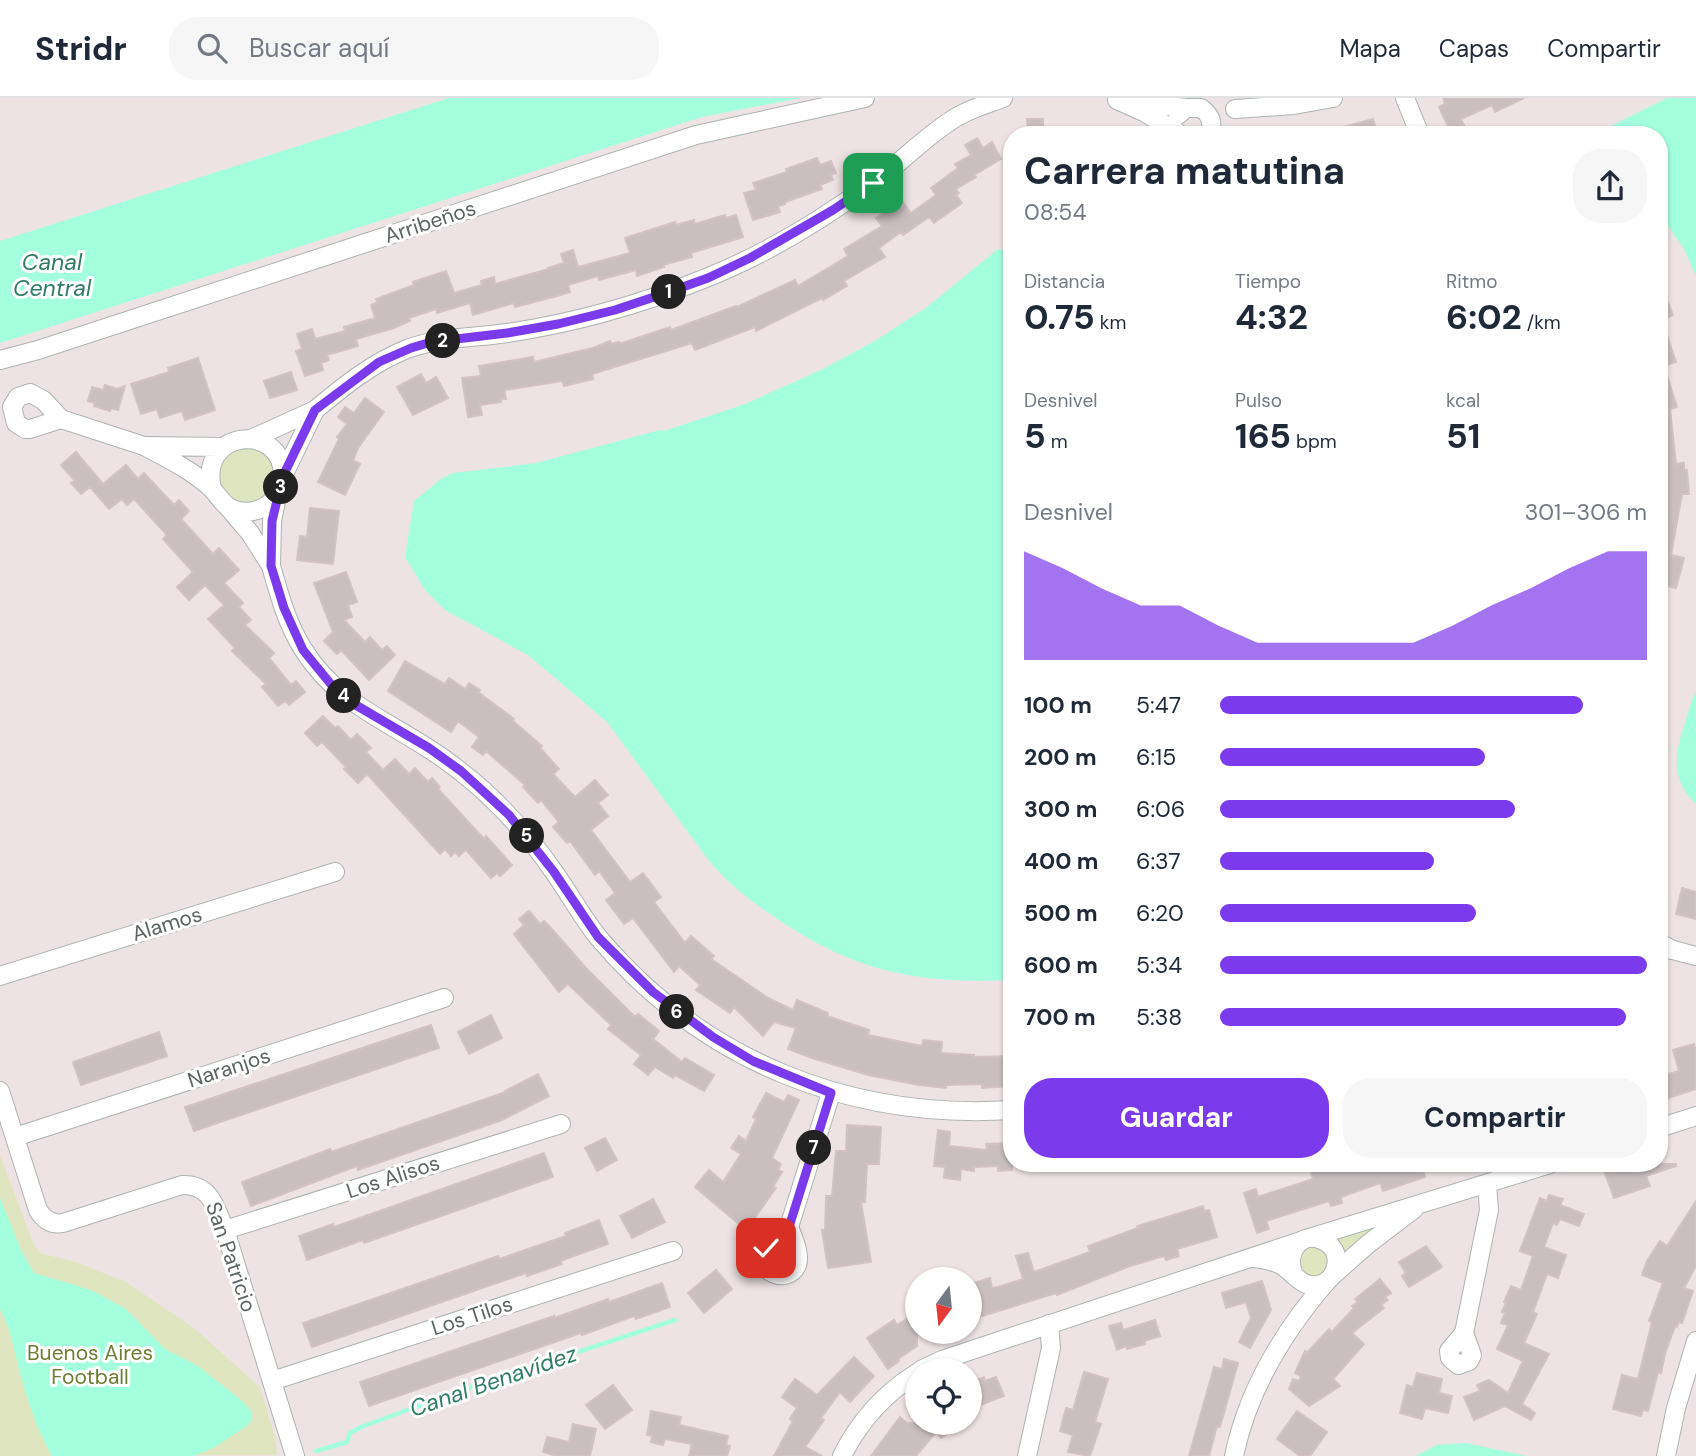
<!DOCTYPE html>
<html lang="es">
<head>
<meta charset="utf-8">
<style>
	:root { --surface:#fff; --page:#f6f6f7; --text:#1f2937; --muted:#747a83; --line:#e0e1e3; --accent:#7c3aed }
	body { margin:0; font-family:"DM Sans",sans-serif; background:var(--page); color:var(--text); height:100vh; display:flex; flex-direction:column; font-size:26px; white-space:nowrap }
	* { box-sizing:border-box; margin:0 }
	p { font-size:23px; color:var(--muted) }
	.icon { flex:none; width:38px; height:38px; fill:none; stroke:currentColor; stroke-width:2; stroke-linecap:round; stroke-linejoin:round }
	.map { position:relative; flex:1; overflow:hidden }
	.panel { position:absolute; left:1003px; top:28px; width:665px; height:1046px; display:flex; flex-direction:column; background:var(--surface); border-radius:28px; box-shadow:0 2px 5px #0004 }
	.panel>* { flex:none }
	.needle { width:46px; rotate:195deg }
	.controls { position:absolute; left:905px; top:1169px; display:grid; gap:14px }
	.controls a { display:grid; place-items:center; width:77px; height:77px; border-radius:50%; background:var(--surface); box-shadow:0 2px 5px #0004; font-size:35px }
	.pin { position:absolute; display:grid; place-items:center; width:60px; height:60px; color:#fff; margin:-30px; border-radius:14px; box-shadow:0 4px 10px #0006 }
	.km { position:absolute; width:35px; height:35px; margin:-18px; border-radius:50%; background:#222; color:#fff; font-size:19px; line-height:35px; text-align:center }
	.round { display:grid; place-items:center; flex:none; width:74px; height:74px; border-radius:28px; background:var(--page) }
	.overview { display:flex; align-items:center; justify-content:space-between; height:119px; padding:0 21px }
	h1 { font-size:38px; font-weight:700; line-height:52px }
	.figures { display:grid; grid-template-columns:repeat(3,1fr); gap:10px; height:119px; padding:7px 21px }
	.figures div { display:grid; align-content:center }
	.figures b { font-size:35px; font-weight:700 }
	.figures small { font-size:19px; font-weight:400 }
	.figures p { font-size:19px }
	.chart { height:196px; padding:14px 21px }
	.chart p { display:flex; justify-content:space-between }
	.chart svg { width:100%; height:126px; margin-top:7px; fill:var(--accent); opacity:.7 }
	.primary-button { display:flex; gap:14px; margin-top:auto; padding:14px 21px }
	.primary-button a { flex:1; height:80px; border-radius:28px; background:var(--accent); color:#fff; font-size:28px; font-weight:700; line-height:80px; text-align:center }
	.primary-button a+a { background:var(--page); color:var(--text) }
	ul { padding:0 21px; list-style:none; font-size:23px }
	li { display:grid; grid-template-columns:112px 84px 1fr; align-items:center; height:52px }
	li i { height:18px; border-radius:9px; background:var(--accent) }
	header { display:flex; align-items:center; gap:42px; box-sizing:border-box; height:98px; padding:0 35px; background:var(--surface); border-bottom:2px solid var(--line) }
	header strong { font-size:33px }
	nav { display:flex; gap:38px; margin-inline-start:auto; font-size:24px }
	.search { width:490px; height:63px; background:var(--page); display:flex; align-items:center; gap:18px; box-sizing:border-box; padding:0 24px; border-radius:28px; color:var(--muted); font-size:26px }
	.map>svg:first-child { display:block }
	.green { fill:#dfe6bf }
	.water { fill:#a3ffdd }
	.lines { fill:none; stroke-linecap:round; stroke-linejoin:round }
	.stream { stroke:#a3ffdd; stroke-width:4.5 }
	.building { fill:#c9bfc1; stroke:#d3c2c4; stroke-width:2 }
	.minor-casing { stroke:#acb4b3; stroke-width:20 }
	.minor { stroke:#fff; stroke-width:18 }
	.route-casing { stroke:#fff; stroke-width:14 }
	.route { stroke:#7c3aed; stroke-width:9 }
	.labels { text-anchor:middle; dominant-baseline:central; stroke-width:6; stroke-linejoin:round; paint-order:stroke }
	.street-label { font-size:21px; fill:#5b6462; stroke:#fff }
	.park-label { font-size:21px; fill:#6b7e31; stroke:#fff }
	.water-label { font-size:23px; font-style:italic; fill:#2f7d66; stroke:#fff }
</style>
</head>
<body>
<header>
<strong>Stridr</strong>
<div class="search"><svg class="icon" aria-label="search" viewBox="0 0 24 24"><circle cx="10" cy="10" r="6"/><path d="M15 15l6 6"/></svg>Buscar aquí</div>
<nav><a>Mapa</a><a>Capas</a><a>Compartir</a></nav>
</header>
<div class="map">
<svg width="1696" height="1358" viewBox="0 0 1696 1358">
	<rect width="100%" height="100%" fill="#eee3e4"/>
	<!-- green -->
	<g class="green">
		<path d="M264,349L277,374C265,411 246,414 218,389L215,368L226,350Z"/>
		<polygon points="0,1057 34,1147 40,1155 76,1164 126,1184 194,1230 260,1289 276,1343 277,1357 0,1358"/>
		<polygon points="1387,1122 1343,1158 1331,1142"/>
		<circle cx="1313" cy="1163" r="16"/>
	</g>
	<!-- water -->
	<g class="water">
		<polygon points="449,0 801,0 702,19 0,245 0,143"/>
		<polygon points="1667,0 1696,0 1696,178 1684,151 1659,115 1659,37 1593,37"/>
		<path d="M1011,150V882C913,886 852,873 770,816C747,800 725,783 707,760L607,624L528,557L445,512L425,492L405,459L414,403L441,381L453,375L536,365L660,332L664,333L745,306L823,271L878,241L927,209L998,151L1005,153Z"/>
		<path d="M1696,593V706C1670,682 1675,655 1685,625C1688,614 1691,603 1696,593Z"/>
		<path d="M0,1100L21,1152L34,1175L91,1192L126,1211L165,1251L198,1268L241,1302L251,1313V1323L248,1327L215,1349L194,1358H52C37,1332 28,1304 20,1275C14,1252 11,1231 0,1211Z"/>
		<polygon points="1466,1345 1526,1358 1416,1358 1436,1347"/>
	</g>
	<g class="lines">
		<!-- stream -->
		<polyline class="stream" points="316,1353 347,1344 350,1335 361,1329 465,1291 675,1222"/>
	</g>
	<!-- building -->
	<g class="building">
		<polygon points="1443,0 1524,0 1495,14 1492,7 1461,21 1469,37 1452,37 1439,9 1445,6"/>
		<polygon points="1027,21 1043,21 1043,37 1028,37"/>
		<polygon points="1373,21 1378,37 1329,37 1329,33"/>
		<polygon points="977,40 983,50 992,44 1001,61 974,77 976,79 956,91 959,95 956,97 962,105 934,125 929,119 903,137 901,134 879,150 885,159 844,183 847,188 823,202 822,200 756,233 755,229 695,252 692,245 592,276 593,281 564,288 562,283 504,292 506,301 500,301 501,304 480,307 482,317 468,319 462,280 481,278 479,268 533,259 534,264 593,250 610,243 611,246 619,244 619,246 670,229 671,232 736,208 737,209 795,182 798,188 848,158 844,151 882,128 876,120 901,102 911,115 936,97 931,90 958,70 955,66 971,57 965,47"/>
		<polygon points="817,60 820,67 831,63 836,75 831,77 833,82 820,87 822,91 785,104 785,106 778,108 780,114 753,122 744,95 756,92 753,85 787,74 786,71"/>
		<polygon points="725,117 726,120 736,117 743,139 691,155 692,159 663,167 664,169 637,178 636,172 599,182 598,178 568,187 570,194 557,198 515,209 514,205 473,217 470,205 437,215 436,211 409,220 410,223 394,230 356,241 358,248 327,257 329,262 321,265 323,272 305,278 296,253 302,251 297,236 312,231 315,241 345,233 344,229 375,220 371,207 378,204 376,201 414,187 413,184 446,173 454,195 482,187 481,183 494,179 495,186 549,171 548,170 564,165 561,156 573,152 578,169 630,155 625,140 675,124 676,127 694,122 695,126"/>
		<polygon points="1660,185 1673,217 1662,222 1676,264 1664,268 1677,309 1670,311 1676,366 1684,365 1684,372 1687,372 1689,396 1682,396 1671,457 1684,460 1676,490 1659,486 1659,460 1663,443 1659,442"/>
		<polygon points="198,260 215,312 185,322 182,313 160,320 157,311 141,316 131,286 169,274 168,270"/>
		<polygon points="291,274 297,292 270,300 264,283"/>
		<polygon points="421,276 426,285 436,279 448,300 413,317 397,289"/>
		<polygon points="105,287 117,291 125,288 118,312 111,310 110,313 94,308 95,305 88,303 92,289 103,292"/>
		<polygon points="365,300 384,314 358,350 353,362 360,366 345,397 318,384 339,341 337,339 347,326 338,319 345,309 354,315"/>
		<polygon points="76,354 103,386 126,367 138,381 144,375 174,407 179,402 189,413 181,421 213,456 219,450 239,472 224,485 243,505 239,509 251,522 245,527 274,555 269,560 291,587 296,583 305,594 289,607 285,603 278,608 262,589 266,586 232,553 235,550 208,521 224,507 205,487 189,502 177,489 193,474 163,441 167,437 134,401 127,407 122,401 109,411 90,389 81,396 71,385 75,383 61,367"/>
		<polygon points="310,410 339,413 333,466 297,462 300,438 307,439"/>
		<polygon points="346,474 357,504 348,507 352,519 344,522 365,544 370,539 382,552 387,548 395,557 369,582 341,552 337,556 324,543 333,534 314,485"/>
		<polygon points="405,563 445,586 449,580 465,591 469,585 480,592 478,594 514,621 513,623 542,648 540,650 559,671 553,676 575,699 595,682 608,697 598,705 608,718 591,732 630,784 643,775 661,799 654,804 685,845 691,838 714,858 711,861 768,900 793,912 797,902 828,915 827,918 869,932 868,937 922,948 923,942 942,944 941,955 974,957 974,959 1012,958 1012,988 982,990 982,986 946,987 946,990 919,987 868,977 812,960 788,951 796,930 774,924 763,938 734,909 730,915 696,892 700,887 679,868 674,874 633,820 624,826 606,802 615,795 599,773 595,777 570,743 567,745 553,729 559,724 541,702 538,705 523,689 525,687 486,653 483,657 472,649 479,639 458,623 451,634 388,593"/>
		<polygon points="323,618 335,630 338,628 351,642 357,636 371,650 366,654 383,672 395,661 409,676 415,670 428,684 432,680 440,689 438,691 484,741 486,738 512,767 500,778 497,775 491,780 466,752 459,758 455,754 451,758 445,751 440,756 367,676 358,685 344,671 346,669 322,644 317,648 305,635"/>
		<polygon points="1682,790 1696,794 1696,821 1676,816"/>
		<polygon points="529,813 540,826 544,823 551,830 586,870 635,919 638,916 659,933 653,941 682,964 685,960 714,977 704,993 675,977 673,980 655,969 648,977 634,966 641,957 608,931 611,927 568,886 559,894 514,836 524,827 519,821"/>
		<polygon points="491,917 502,940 469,956 458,934"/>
		<polygon points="431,927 439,950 194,1033 185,1009"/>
		<polygon points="159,934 167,958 81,987 73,964"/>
		<polygon points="1694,946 1696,953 1696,991 1659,1003 1659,979 1679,973 1673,952"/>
		<polygon points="538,976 549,998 502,1022 358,1072 357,1068 251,1108 242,1084 330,1051 331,1054 506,994 505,993"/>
		<polygon points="766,995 784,1004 788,997 799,1002 772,1060 781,1066 778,1072 782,1074 773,1089 776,1090 746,1132 695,1089 709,1072 723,1084 741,1056 731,1050 739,1038 746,1043 756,1021 753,1019"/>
		<polygon points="847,1027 881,1029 879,1066 867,1066 865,1104 861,1104 871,1164 828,1170 822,1132 825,1132 826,1098 832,1098 836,1053 846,1053"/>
		<polygon points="938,1032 950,1034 949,1048 987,1052 986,1046 1012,1045 1012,1072 998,1073 998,1068 974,1069 974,1073 961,1071 960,1082 944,1080 945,1069 934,1068"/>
		<polygon points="605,1040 617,1062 597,1073 585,1050"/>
		<polygon points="544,1055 553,1079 364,1145 363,1142 307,1162 299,1138 333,1126 334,1129"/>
		<polygon points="1319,1066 1325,1066 1327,1070 1341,1066 1421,1066 1425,1079 1383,1093 1380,1085 1341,1099 1342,1105 1331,1108 1329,1103 1266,1123 1269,1131 1257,1135 1244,1095 1256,1091 1258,1099 1313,1081 1309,1068"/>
		<polygon points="1632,1066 1676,1066 1676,1068 1646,1078 1650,1088 1614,1100 1605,1075"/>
		<polygon points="1549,1097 1563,1101 1560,1107 1584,1116 1579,1128 1560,1121 1557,1127 1553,1125 1544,1149 1566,1157 1558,1180 1547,1176 1533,1214 1537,1216 1524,1245 1549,1256 1522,1306 1535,1315 1531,1322 1505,1308 1474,1322 1464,1299 1480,1293 1477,1287 1489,1282 1508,1295 1523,1263 1497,1251 1508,1227 1501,1225 1505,1215 1502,1214 1506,1205 1504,1204 1511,1188 1521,1192 1533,1158 1520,1153 1540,1100 1547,1103"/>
		<polygon points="653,1101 665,1124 632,1140 620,1118"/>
		<polygon points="1696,1103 1696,1168 1684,1190 1693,1193 1682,1225 1679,1224 1677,1229 1675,1228 1665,1256 1661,1275 1658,1274 1648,1313 1643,1312 1641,1318 1613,1311 1622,1277 1638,1281 1652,1224 1649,1223 1663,1185 1642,1177 1647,1163 1660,1143 1667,1148"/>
		<polygon points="1203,1108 1204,1113 1209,1112 1217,1139 1177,1151 1179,1158 1166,1162 1164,1158 1130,1168 1057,1197 1056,1195 970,1222 970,1186 990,1180 992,1190 998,1189 1023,1181 1016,1158 1028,1155 1034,1174 1090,1154 1088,1148 1138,1130 1137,1128"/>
		<polygon points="599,1122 608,1146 560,1163 562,1166 527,1178 526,1175 312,1249 303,1225 498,1158 499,1161 566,1138 565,1135"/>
		<polygon points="1426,1148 1442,1169 1409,1189 1402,1178 1406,1175 1399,1164"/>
		<polygon points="716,1172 732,1191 704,1215 688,1195"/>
		<polygon points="1380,1181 1391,1195 1385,1199 1388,1202 1381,1207 1384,1210 1352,1235 1364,1246 1333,1281 1340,1288 1309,1308 1289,1291 1293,1281 1299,1283 1301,1278 1295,1275 1305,1253 1307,1255 1329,1231 1332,1234 1354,1210 1352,1208 1358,1204 1355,1201"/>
		<polygon points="1262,1183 1271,1212 1250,1250 1239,1244 1251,1220 1246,1204 1226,1210 1222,1195"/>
		<polygon points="662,1185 670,1209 636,1221 634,1218 582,1237 581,1235 369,1308 360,1284 554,1218 554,1220 608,1201 609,1204"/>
		<polygon points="917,1214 917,1248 898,1261 899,1263 888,1271 867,1240 894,1222 897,1227"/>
		<polygon points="1155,1222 1160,1238 1144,1243 1145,1246 1127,1251 1126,1248 1117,1252 1109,1228 1121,1225 1123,1232"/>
		<polygon points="854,1259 874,1278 850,1304 840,1294 821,1320 824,1322 805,1349 822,1358 774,1358 793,1323 790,1321 797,1310 782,1299 795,1281 817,1297"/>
		<polygon points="1224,1261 1238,1265 1220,1329 1217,1328 1209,1358 1189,1358 1214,1269 1222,1271"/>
		<polygon points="1084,1274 1108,1281 1095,1324 1101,1326 1090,1358 1068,1354 1073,1337 1060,1333 1066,1310 1073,1312"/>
		<polygon points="1417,1275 1442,1281 1439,1295 1452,1298 1448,1315 1425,1310 1422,1321 1400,1315 1407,1287 1413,1289"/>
		<polygon points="984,1279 985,1283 996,1279 1004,1298 978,1308 970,1284"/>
		<polygon points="613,1287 632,1312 605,1331 586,1307"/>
		<polygon points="651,1313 681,1319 679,1327 728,1338 726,1347 730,1348 727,1358 689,1358 692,1346 665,1341 663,1347 651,1344 652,1338 647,1337"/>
		<polygon points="1297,1313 1327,1334 1310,1358 1300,1358 1277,1341"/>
		<polygon points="900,1319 907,1325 964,1325 941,1340 936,1334 916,1358 871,1358"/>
		<polygon points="573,1326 596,1331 590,1358 557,1358 543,1354 547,1339 569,1344"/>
	</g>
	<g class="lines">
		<defs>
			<g id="minor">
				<polyline points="1405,0 1420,37"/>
				<polyline points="1235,11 1294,7 1333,0"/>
				<path d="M1178,17L1186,10H1201C1211,17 1214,26 1209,37"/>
				<polyline points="1177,34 1144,14 1117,2 1186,10"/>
				<polyline points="0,262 38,252 696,37 865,0"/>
				<polygon points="30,295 43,302 61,321 30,331 25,331 16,325 12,309 18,299"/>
				<path d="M315,312C344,288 372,265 407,251C439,239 474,240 507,235C575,225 642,206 706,180C764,157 820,123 871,86C900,66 924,39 955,20C969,11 987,6 1003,0"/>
				<polyline points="61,321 144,348"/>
				<polyline points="251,341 315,312 283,378"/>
				<path d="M212,391C198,331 282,324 283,377C283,388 279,398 270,405C261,413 247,416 235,412C223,408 220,399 212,391C195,374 165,359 144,348L223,349"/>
				<polyline points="227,408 250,435 271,468 272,423 277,398"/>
				<path d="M271,468C279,496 287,526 303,551C336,603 378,618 426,649C447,662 466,677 485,694C511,718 534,745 554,774C569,795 582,819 598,839C703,964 851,1022 1012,1012"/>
				<polyline points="1659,845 1673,852 1659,850"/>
				<polyline points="1673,852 1696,858"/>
				<polyline points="0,878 335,774"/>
				<path d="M0,993L38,1112C44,1122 52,1127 63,1125L182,1087C211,1086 215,1109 225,1132L295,1358"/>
				<polyline points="1659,1030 1696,1018"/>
				<polyline points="15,1039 444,900"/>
				<polyline points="789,1129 831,995"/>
				<path d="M789,1129C793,1140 801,1156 797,1167C788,1188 753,1173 764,1152C770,1143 781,1136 789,1129Z"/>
				<polyline points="225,1132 561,1026"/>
				<polyline points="1309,1140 1550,1066"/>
				<path d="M1254,1160C1263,1161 1272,1162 1281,1167C1293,1174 1301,1190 1318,1187C1337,1183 1344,1156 1327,1145C1303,1129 1283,1154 1294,1177"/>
				<polyline points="1333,1177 1368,1146 1414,1111"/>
				<polyline points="1464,1235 1489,1112 1487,1086"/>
				<polygon points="1464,1235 1472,1257 1469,1263 1458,1267 1450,1260 1449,1253"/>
				<polyline points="921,1272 942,1262 1301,1143"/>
				<polyline points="272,1283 673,1153"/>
				<path d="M842,1358C859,1324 885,1295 917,1275"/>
				<polyline points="1027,1358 1051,1250 1049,1226"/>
				<path d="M1234,1358C1248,1291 1283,1234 1327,1183"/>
				<polyline points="1666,1358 1676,1310 1696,1243"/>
			</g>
		</defs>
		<!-- minor casing -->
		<use href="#minor" class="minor-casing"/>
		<!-- minor -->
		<use href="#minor" class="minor"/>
	</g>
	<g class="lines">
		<defs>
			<polyline id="route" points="766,1150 789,1129 831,995 753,963 713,939 653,894 598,839 554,774 509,717 461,673 429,650 354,606 334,590 303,552 284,510 271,468 272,423 283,378 315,312 379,264 411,250 431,244 507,235 558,226 615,212 663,196 708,180 750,160 833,112 873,85"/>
		</defs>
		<!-- route casing -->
		<use href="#route" class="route-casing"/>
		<!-- route -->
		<use href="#route" class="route"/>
	</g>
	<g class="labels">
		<!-- street labels -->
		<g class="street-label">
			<text transform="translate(430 124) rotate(-18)">Arribeños</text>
			<text transform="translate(167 826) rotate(-17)">Alamos</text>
			<text transform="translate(229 970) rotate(-18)">Naranjos</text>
			<text transform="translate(393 1079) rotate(-18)">Los Alisos</text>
			<text transform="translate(231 1159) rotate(71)">San Patricio</text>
			<text transform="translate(472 1218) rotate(-18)">Los Tilos</text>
		</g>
		<!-- park labels -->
		<g class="park-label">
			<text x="90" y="1255">Buenos Aires<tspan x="90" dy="24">Football</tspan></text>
		</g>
		<!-- water labels -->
		<g class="water-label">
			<text x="52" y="164">Canal<tspan x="52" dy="26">Central</tspan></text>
			<text transform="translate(493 1283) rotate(-19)">Canal Benavídez</text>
		</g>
	</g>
</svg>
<div class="controls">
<a><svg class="needle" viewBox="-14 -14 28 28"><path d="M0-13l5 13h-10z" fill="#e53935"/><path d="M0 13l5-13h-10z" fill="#747a83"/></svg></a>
<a><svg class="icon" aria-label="locate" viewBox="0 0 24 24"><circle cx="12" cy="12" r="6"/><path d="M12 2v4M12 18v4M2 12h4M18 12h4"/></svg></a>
</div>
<div class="pin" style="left:873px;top:85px;background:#1e9e55"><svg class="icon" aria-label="arrive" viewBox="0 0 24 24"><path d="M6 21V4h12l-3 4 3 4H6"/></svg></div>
<div class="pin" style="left:766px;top:1150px;background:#d93025"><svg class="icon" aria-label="check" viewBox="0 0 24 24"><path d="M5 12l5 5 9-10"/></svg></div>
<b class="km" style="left:669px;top:194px">1</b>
<b class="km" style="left:443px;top:243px">2</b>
<b class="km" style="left:281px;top:389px">3</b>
<b class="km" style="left:344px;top:598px">4</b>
<b class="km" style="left:527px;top:738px">5</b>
<b class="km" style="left:677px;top:914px">6</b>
<b class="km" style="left:814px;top:1050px">7</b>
<section class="panel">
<div class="overview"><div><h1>Carrera matutina</h1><p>08:54</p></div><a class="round"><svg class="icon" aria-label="share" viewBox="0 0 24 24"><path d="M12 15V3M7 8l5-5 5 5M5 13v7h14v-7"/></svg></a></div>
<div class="figures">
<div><p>Distancia</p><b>0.75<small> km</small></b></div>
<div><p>Tiempo</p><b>4:32</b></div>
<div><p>Ritmo</p><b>6:02<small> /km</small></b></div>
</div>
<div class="figures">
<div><p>Desnivel</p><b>5<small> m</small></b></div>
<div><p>Pulso</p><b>165<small> bpm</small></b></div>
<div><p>kcal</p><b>51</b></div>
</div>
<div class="chart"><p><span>Desnivel</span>301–306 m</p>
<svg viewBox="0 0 160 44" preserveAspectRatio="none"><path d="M0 44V6L10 12L20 19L30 25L40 25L50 32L60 38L70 38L80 38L90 38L100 38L110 32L120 25L130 19L140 12L150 6L160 6V44z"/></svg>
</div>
<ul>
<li><b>100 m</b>5:47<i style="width:85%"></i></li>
<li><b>200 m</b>6:15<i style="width:62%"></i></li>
<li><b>300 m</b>6:06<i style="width:69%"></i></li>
<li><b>400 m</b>6:37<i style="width:50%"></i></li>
<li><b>500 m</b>6:20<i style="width:60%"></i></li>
<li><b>600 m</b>5:34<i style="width:100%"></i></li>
<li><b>700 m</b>5:38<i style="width:95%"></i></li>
</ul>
<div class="primary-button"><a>Guardar</a><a>Compartir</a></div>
</section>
</div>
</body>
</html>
